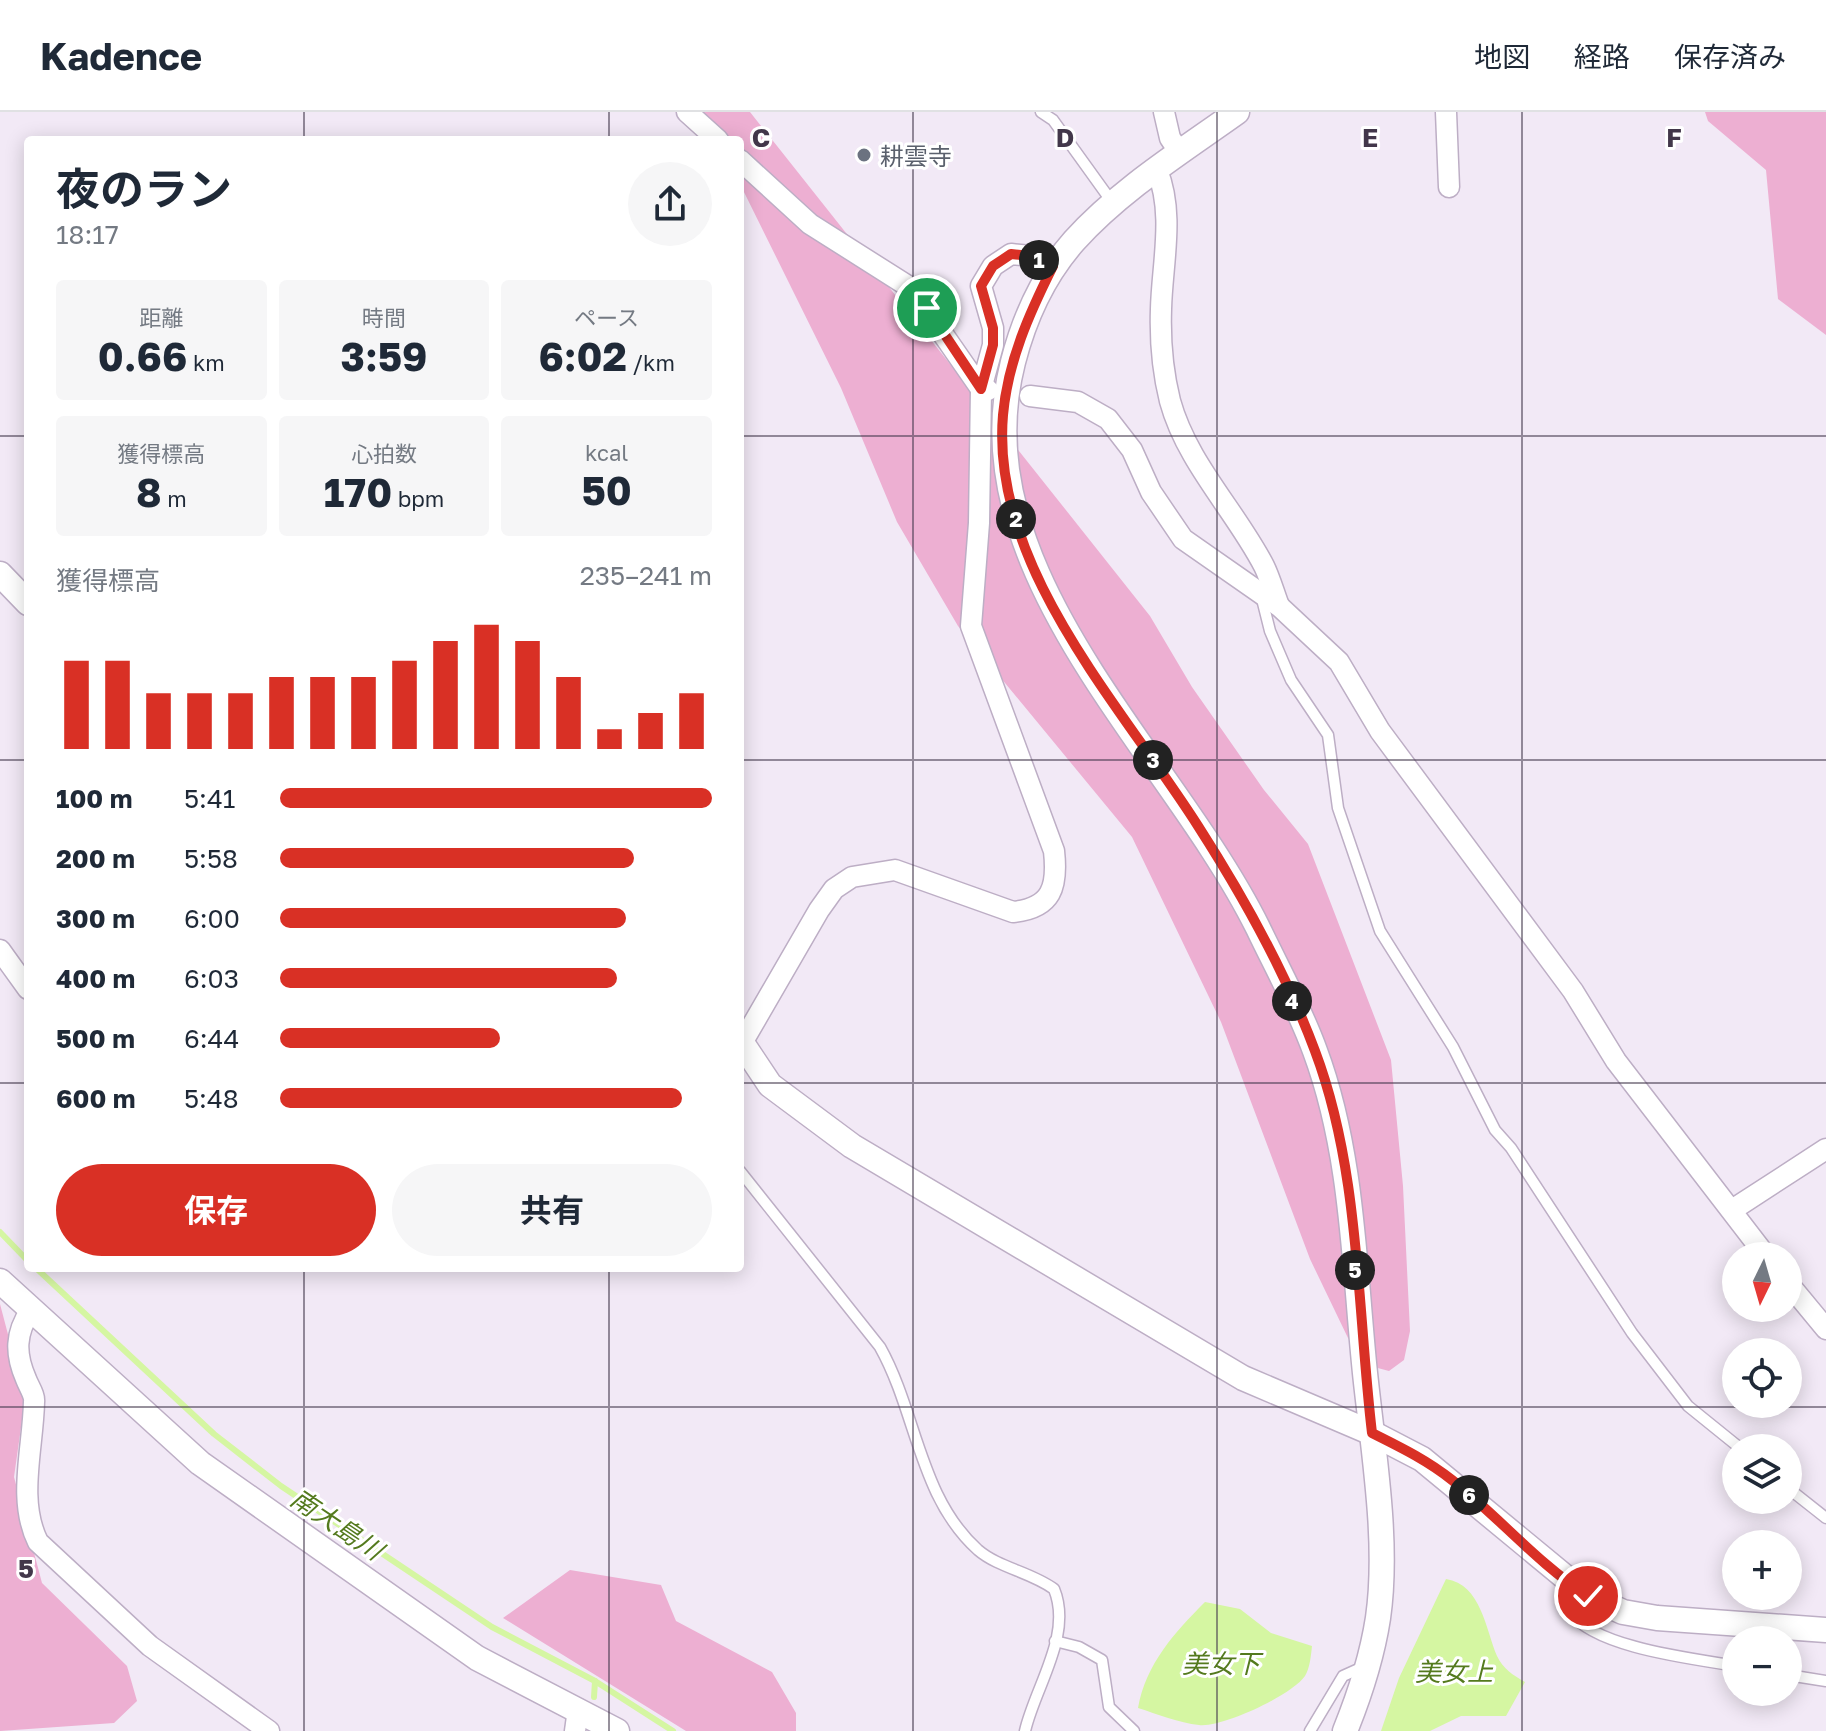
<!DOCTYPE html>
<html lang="ja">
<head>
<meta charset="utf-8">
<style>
	:root { --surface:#fff; --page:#f6f6f7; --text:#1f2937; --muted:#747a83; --line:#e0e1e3; --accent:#d93025 }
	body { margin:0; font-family:"Golos Text","Noto Sans JP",sans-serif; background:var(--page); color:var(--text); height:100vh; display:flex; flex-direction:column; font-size:30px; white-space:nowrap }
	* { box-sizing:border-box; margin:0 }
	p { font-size:26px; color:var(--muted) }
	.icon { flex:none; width:44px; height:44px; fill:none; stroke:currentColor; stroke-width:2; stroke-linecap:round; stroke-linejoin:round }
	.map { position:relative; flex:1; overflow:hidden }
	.side { position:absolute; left:24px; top:24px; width:720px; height:1136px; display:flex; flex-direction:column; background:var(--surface); border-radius:8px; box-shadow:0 4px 20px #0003 }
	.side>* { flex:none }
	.needle { width:52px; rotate:185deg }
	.tools { position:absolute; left:1722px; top:1130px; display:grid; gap:16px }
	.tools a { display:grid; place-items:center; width:80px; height:80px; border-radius:50%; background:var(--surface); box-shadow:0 4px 20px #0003; font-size:40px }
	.pin { position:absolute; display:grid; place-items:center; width:68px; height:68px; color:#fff; margin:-34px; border:4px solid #fff; border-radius:50%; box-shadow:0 2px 8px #0007 }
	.km { position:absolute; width:40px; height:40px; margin:-20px; border-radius:50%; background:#222; color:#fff; font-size:22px; line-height:40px; text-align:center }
	.round { display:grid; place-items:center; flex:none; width:84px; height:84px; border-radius:42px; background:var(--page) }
	.summary { display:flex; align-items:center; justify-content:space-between; height:136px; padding:0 32px }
	h1 { font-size:44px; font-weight:700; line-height:60px }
	.figures { display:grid; grid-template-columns:repeat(3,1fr); gap:12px; height:136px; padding:8px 32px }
	.figures div { display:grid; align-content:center; border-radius:8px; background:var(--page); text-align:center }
	.figures b { font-size:40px; font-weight:700 }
	.figures small { font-size:22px; font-weight:400 }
	.figures p { font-size:22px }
	.chart { height:224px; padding:16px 32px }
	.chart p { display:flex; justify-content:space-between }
	.chart svg { width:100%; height:144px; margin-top:8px; stroke:var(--accent); stroke-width:6 }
	.primary-button { display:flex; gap:16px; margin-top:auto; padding:16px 32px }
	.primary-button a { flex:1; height:92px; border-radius:48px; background:var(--accent); color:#fff; font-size:32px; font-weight:700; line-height:92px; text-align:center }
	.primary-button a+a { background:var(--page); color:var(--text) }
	ul { padding:0 32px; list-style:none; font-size:26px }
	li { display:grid; grid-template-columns:128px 96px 1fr; align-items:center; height:60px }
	li i { height:20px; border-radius:10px; background:var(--accent) }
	header { display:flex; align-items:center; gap:48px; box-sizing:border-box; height:112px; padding:0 40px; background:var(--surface); border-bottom:2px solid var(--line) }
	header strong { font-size:38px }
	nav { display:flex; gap:44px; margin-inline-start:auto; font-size:28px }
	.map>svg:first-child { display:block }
	.green { fill:#edafd2 }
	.water { fill:#d5f6a2 }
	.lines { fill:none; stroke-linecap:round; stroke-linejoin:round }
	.stream { stroke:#d5f6a2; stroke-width:6 }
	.service-casing { stroke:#bdaec5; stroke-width:13 }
	.minor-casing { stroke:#bdaec5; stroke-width:23 }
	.tertiary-casing { stroke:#bdaec5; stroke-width:27 }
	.service { stroke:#fff; stroke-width:10 }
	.minor { stroke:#fff; stroke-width:20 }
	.tertiary { stroke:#fff; stroke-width:24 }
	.route-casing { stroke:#fff; stroke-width:16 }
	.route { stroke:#d93025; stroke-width:10 }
	.grid { fill:none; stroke:#42374a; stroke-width:2; stroke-opacity:0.55 }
	.worship-dot { fill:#6b7280; stroke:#fff; stroke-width:3 }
	.labels { text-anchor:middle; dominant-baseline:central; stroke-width:6; stroke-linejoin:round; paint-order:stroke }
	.worship-label { font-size:24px; fill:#5b616d; stroke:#fff; text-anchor:start }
	.water-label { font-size:26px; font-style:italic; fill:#547a1e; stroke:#fff }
	.grid-label { font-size:26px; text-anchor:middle; font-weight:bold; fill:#42374a; stroke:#fff; stroke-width:6; stroke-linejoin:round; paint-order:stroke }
</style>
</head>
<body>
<header>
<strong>Kadence</strong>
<nav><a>地図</a><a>経路</a><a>保存済み</a></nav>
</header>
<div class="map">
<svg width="1826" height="1619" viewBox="0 0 1826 1619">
	<rect width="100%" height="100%" fill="#f2e9f6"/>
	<!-- green -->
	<g class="green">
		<polygon points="695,0 750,0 1150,504 1192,575 1264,678 1308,732 1391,948 1403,1074 1410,1219 1404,1248 1389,1259 1374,1255 1348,1226 1310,1147 1221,910 1132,725 958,514 897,410 841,276 740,72 740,28 712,28"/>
		<polygon points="1705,0 1826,0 1826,223 1778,187 1766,58 1708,9"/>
		<polygon points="0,1192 25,1287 14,1365 42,1471 127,1554 137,1589 114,1611 0,1619"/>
		<polygon points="570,1458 661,1473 676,1509 772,1560 796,1601 796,1619 686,1619 503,1506"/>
	</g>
	<!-- water -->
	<g class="water">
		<path d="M1446,1467C1481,1472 1486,1518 1497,1544C1503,1557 1513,1563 1525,1570L1506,1604H1461L1430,1619H1381L1399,1566Z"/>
		<path d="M1205,1490L1240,1497L1271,1521L1312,1534C1311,1543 1310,1556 1305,1564C1292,1583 1222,1616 1199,1613C1179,1611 1157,1602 1138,1596C1146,1552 1174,1521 1205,1490Z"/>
	</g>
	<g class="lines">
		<!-- stream -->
		<g class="stream">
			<polyline points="0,1120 28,1149"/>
			<polyline points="36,1156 214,1322 281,1374 492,1515 595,1569 673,1619"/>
			<polyline points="594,1585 595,1569"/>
		</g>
		<defs>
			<g id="service">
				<polyline points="1041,0 1053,8 1112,90"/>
				<polyline points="1261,483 1270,519 1291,568 1328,623 1338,696 1380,819 1453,935 1495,1018 1511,1036 1632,1221 1688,1294 1740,1336"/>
				<path d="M740,1059L880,1235C917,1301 919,1385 978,1438C999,1456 1031,1460 1054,1477C1073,1523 1035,1575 1025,1619"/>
				<polyline points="1788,1376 1826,1406"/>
				<path d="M1568,1471C1567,1481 1565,1492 1571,1501C1595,1536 1696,1547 1736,1554"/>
				<polyline points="1055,1529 1079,1535 1102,1548 1109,1595 1134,1619"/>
				<polyline points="1788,1563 1826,1569"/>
				<polyline points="1310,1619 1343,1564 1363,1555"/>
			</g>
			<g id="minor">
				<polyline points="687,0 718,28"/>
				<polyline points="1164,0 1170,26 1180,41"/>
				<polyline points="1446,0 1449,75"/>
				<polyline points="740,48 810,112 911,176 981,277 988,278"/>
				<path d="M1157,58C1175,102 1162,152 1161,197C1160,226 1163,261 1170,289C1187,351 1235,398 1264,454C1270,466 1274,481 1279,494"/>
				<polyline points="1030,284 1078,290 1108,307 1132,338 1151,380 1183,427 1279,494 1339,550 1380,619 1573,879 1616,949 1766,1144"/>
				<polyline points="0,838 28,877"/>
				<path d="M742,931L819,798L834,777L852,765L895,758L1013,800C1052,796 1058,775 1054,739L971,514L979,411L981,277L993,233V216L981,174L993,154L1011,142L1031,144L1053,154"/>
				<polyline points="1732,1098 1826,1037"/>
				<polyline points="1788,1171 1826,1217"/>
				<path d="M31,1198C15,1221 15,1242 26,1267C29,1275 35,1283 34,1290C33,1337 17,1388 38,1430L150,1534L269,1619"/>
				<polyline points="575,1619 578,1597"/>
			</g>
			<g id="tertiary">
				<path d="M1237,0C1181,40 1120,78 1074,129C1044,163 1024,207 1013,250C959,461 1171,640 1258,816C1277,856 1300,897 1315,939C1353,1041 1354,1154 1365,1261C1373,1338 1389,1430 1378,1506C1372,1545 1360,1582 1345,1619"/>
				<polyline points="0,462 28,491"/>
				<polyline points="740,928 770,973 852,1034 1243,1266 1372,1321 1422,1347 1588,1484 1623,1500 1657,1506 1826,1518"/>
				<polyline points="0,1169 200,1351 477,1546 617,1619"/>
			</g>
		</defs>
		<!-- service casing -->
		<use href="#service" class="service-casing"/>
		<!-- minor casing -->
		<use href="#minor" class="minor-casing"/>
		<!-- tertiary casing -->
		<use href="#tertiary" class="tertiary-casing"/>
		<!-- service -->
		<use href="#service" class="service"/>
		<!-- minor -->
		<use href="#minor" class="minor"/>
		<!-- tertiary -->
		<use href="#tertiary" class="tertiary"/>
	</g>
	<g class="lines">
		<defs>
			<path id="route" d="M927,196L981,277L993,233V216L981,174L993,154L1011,142L1031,144L1053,154C1029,202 1008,249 1003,303C990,455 1122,594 1198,714C1243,784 1286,861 1315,939C1360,1058 1357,1195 1372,1321C1400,1335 1427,1348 1452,1368C1499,1405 1537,1451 1588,1484"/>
		</defs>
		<!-- route casing -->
		<use href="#route" class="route-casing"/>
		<!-- route -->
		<use href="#route" class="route"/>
	</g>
	<!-- grid -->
	<path class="grid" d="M304,0V28M609,0V28M913,0V1619M1217,0V1619M1522,0V1619M0,324H28M740,324H1826M0,648H28M740,648H1826M0,971H28M740,971H1826M304,1156V1619M609,1156V1619M0,1295H1826"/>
	<!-- markers -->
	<circle class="worship-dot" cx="864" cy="43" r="8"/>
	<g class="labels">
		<!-- worship labels -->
		<g class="worship-label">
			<text x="880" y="43">耕雲寺</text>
		</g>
		<!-- water labels -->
		<g class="water-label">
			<text transform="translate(337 1412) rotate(34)">南大島川</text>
			<text x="1221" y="1551">美女下</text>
			<text x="1454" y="1559">美女上</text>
		</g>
	</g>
	<g class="grid-label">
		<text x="761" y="35">C</text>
		<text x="1065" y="35">D</text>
		<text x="1370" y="35">E</text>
		<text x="1674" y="35">F</text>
		<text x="26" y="1466">5</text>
	</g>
</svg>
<div class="tools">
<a><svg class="needle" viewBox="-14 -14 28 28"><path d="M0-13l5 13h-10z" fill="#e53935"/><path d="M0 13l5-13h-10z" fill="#747a83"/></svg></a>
<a><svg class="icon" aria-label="locate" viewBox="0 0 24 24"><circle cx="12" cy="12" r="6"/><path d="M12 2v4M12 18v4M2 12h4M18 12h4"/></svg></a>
<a><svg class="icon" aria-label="layers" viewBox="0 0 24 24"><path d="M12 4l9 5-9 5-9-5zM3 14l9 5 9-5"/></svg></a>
<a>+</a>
<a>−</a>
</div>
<div class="pin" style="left:927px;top:196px;background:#1e9e55"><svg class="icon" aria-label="arrive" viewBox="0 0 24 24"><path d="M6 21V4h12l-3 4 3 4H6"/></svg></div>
<div class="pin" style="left:1588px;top:1484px;background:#d93025"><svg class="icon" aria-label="check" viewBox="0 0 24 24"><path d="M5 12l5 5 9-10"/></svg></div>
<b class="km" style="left:1039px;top:148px">1</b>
<b class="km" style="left:1016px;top:407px">2</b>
<b class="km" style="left:1153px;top:648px">3</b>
<b class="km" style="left:1292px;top:889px">4</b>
<b class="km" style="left:1355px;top:1158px">5</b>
<b class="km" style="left:1469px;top:1383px">6</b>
<section class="side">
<div class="summary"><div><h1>夜のラン</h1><p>18:17</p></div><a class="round"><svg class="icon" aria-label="share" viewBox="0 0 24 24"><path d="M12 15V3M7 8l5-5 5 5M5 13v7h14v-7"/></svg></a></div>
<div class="figures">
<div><p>距離</p><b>0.66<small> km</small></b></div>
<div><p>時間</p><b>3:59</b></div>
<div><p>ペース</p><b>6:02<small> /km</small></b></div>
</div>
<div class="figures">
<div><p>獲得標高</p><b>8<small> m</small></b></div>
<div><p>心拍数</p><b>170<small> bpm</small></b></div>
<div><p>kcal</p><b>50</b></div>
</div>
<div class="chart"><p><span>獲得標高</span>235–241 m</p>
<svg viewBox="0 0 160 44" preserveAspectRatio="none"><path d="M5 44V17M15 44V17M25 44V27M35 44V27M45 44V27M55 44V22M65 44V22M75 44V22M85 44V17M95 44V11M105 44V6M115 44V11M125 44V22M135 44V38M145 44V33M155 44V27"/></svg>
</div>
<ul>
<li><b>100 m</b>5:41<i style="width:100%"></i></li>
<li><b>200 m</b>5:58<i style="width:82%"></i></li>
<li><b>300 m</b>6:00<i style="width:80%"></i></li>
<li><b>400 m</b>6:03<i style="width:78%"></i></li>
<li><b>500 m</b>6:44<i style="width:51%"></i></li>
<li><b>600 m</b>5:48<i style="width:93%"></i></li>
</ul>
<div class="primary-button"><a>保存</a><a>共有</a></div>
</section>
</div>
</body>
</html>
